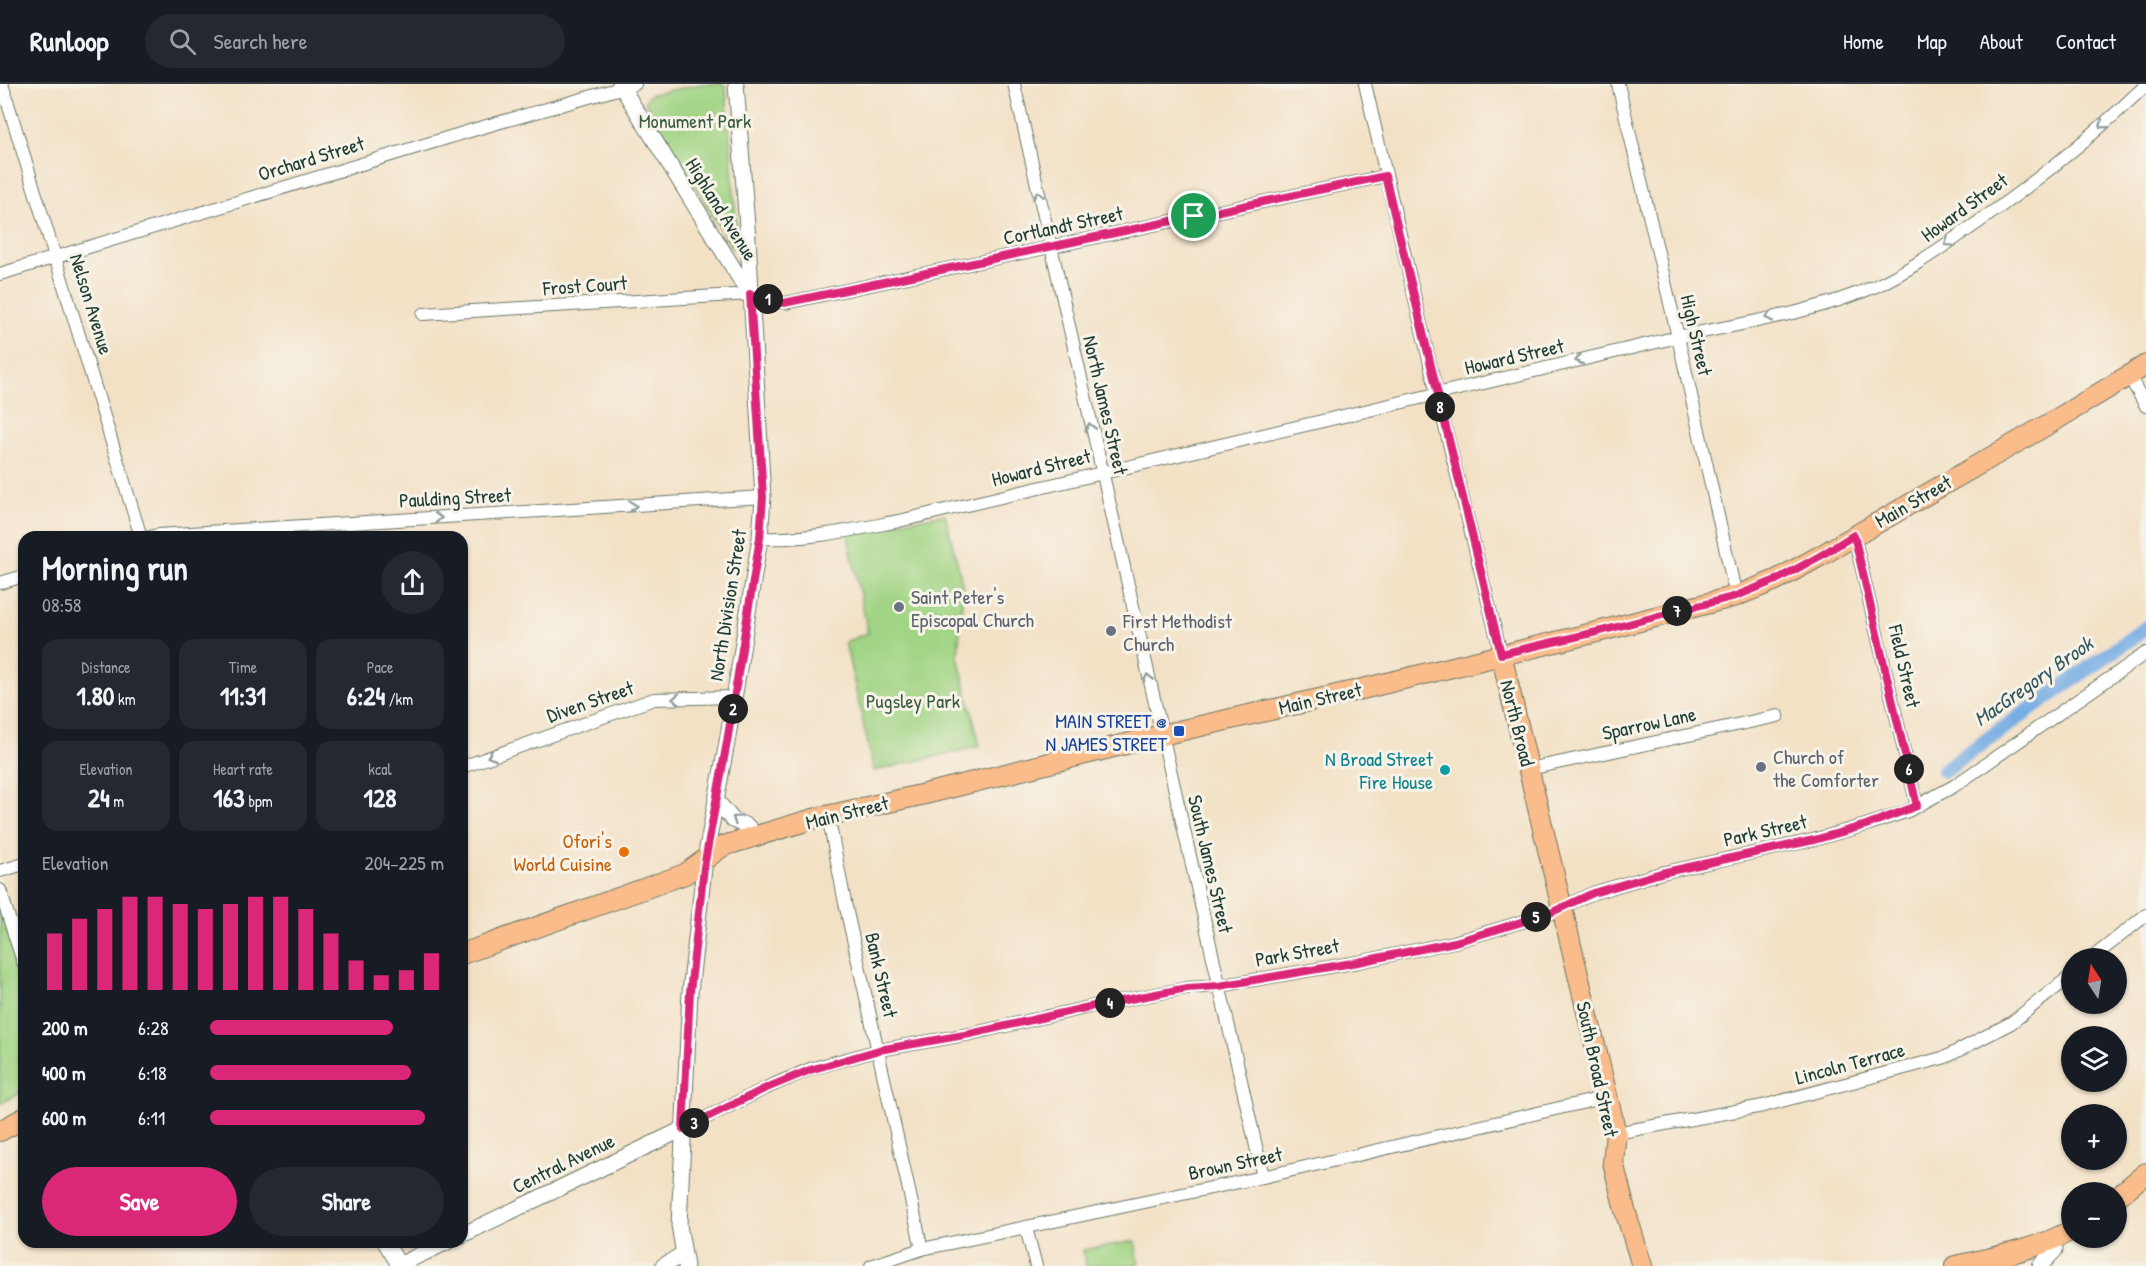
<!DOCTYPE html>
<html lang="en">
<head>
<meta charset="utf-8">
<style>
	:root { --surface:#171b24; --page:#242831; --text:#f1f3f6; --muted:#9ea1a6; --line:#363941; --accent:#db2777 }
	body { margin:0; font-family:"Patrick Hand",sans-serif; background:var(--page); color:var(--text); height:100vh; display:flex; flex-direction:column; font-size:22px; white-space:nowrap }
	* { box-sizing:border-box; margin:0 }
	p { font-size:20px; color:var(--muted) }
	.icon { flex:none; width:33px; height:33px; fill:none; stroke:currentColor; stroke-width:2; stroke-linecap:round; stroke-linejoin:round }
	.map { position:relative; flex:1; overflow:hidden }
	.details { position:absolute; left:18px; top:447px; width:450px; height:717px; display:flex; flex-direction:column; background:var(--surface); border-radius:18px; box-shadow:0 2px 4px #0004 }
	.details>* { flex:none }
	.needle { width:39px; rotate:348deg }
	.buttons { position:absolute; left:2061px; top:864px; display:grid; gap:12px }
	.buttons a { display:grid; place-items:center; width:66px; height:66px; border-radius:50%; background:var(--surface); box-shadow:0 2px 4px #0004; font-size:30px }
	.pin { position:absolute; display:grid; place-items:center; width:51px; height:51px; color:#fff; margin:-26px; border:3px solid #fff; border-radius:50%; box-shadow:0 2px 6px #0007 }
	.km { position:absolute; width:30px; height:30px; margin:-15px; border-radius:50%; background:#222; color:#fff; font-size:16px; line-height:30px; text-align:center }
	.round { display:grid; place-items:center; flex:none; width:63px; height:63px; border-radius:32px; background:var(--page) }
	.headline { display:flex; align-items:center; justify-content:space-between; height:102px; padding:0 24px }
	h1 { font-size:33px; font-weight:700; line-height:45px }
	.stats { display:grid; grid-template-columns:repeat(3,1fr); gap:9px; height:102px; padding:6px 24px }
	.stats div { display:grid; align-content:center; border-radius:15px; background:var(--page); text-align:center }
	.stats b { font-size:26px; font-weight:700 }
	.stats small { font-size:16px; font-weight:400 }
	.stats p { font-size:16px }
	.chart { height:168px; padding:12px 24px }
	.chart p { display:flex; justify-content:space-between }
	.chart svg { width:100%; height:108px; margin-top:6px; stroke:var(--accent); stroke-width:6 }
	.action { display:flex; gap:12px; margin-top:auto; padding:12px 24px }
	.action a { flex:1; height:69px; border-radius:36px; background:var(--accent); color:#fff; font-size:24px; font-weight:700; line-height:69px; text-align:center }
	.action a+a { background:var(--page); color:var(--text) }
	ul { padding:0 24px; list-style:none; font-size:20px }
	li { display:grid; grid-template-columns:96px 72px 1fr; align-items:center; height:45px }
	li i { height:15px; border-radius:8px; background:var(--accent) }
	header { display:flex; align-items:center; gap:36px; box-sizing:border-box; height:84px; padding:0 30px; background:var(--surface); border-bottom:2px solid var(--line) }
	header strong { font-size:28px }
	nav { display:flex; gap:33px; margin-inline-start:auto; font-size:21px }
	.search { width:420px; height:54px; background:var(--page); display:flex; align-items:center; gap:15px; box-sizing:border-box; padding:0 21px; border-radius:33px; color:var(--muted); font-size:22px }
	.map>svg:first-child { display:block }
	.green { fill:#a1d484; stroke:#60885c; stroke-width:1.5 }
	.lines { fill:none; stroke-linecap:round; stroke-linejoin:round }
	.canal { stroke:#75ace4; stroke-width:15 }
	.minor-casing { stroke:#697667; stroke-width:14 }
	.tertiary-casing { stroke:#697667; stroke-width:17 }
	.primary-casing { stroke:#697667; stroke-width:22 }
	.minor { stroke:#fff; stroke-width:12 }
	.tertiary { stroke:#fff; stroke-width:15 }
	.primary { stroke:#f9bc8a; stroke-width:20 }
	.oneway { stroke:#8f9e9a }
	.route-casing { stroke:#fff; stroke-width:12 }
	.route { stroke:#db2777; stroke-width:8 }
	.worship-dot { fill:#6b7280; stroke:#f7f3e8; stroke-width:2 }
	.transit-dot { fill:#1a4fb4; stroke:#f7f3e8; stroke-width:2 }
	.culture-dot { fill:#0f9aa8; stroke:#f7f3e8; stroke-width:2 }
	.food-dot { fill:#e8710a; stroke:#f7f3e8; stroke-width:2 }
	.labels { text-anchor:middle; dominant-baseline:central; stroke-width:6; stroke-linejoin:round; paint-order:stroke }
	.park-label { font-size:20px; fill:#395b44; stroke:#f7f3e8 }
	.street-label { font-size:20px; fill:#1f3d34; stroke:#f7f3e8 }
	.worship-label { font-size:20px; fill:#5b616d; stroke:#f7f3e8; text-anchor:start }
	.transit-label { font-size:20px; fill:#164399; stroke:#f7f3e8; text-anchor:end }
	.culture-label { font-size:20px; fill:#0d838f; stroke:#f7f3e8; text-anchor:end }
	.food-label { font-size:20px; fill:#c56008; stroke:#f7f3e8; text-anchor:end }
	.water-label { font-size:21px; font-style:italic; fill:#345960; stroke:#f7f3e8 }
</style>
</head>
<body>
<header>
<strong>Runloop</strong>
<div class="search"><svg class="icon" aria-label="search" viewBox="0 0 24 24"><circle cx="10" cy="10" r="6"/><path d="M15 15l6 6"/></svg>Search here</div>
<nav><a>Home</a><a>Map</a><a>About</a><a>Contact</a></nav>
</header>
<div class="map">
<svg width="2146" height="1182" viewBox="0 0 2146 1182">
	<rect width="100%" height="100%" fill="#f7f3e8"/>
	<filter id="ink" filterUnits="userSpaceOnUse"><feTurbulence type="fractalNoise" baseFrequency=".0167" numOctaves="2"/><feDisplacementMap in="SourceGraphic" scale="12" xChannelSelector="R" yChannelSelector="G"/><feConvolveMatrix kernelMatrix="1 2 1 2 8 2 1 2 1" color-interpolation-filters="sRGB"/></filter>
	<filter id="wash" filterUnits="userSpaceOnUse"><feTurbulence type="fractalNoise" baseFrequency=".008" numOctaves="4" result="noise"/><feDisplacementMap in="SourceGraphic" scale="24" xChannelSelector="R" yChannelSelector="G"/><feGaussianBlur stdDeviation="1.35" result="paint"/><feColorMatrix in="noise" values="0 0 0 0 0 0 0 0 0 0 0 0 0 0 0 0 0 1.4 0 .05"/><feComposite in="paint" operator="in"/></filter>
	<g filter="url(#wash)">
		<rect width="100%" height="100%" fill="#f3e1c6"/>
		<!-- green -->
		<g class="green">
			<polygon points="701,0 723,0 726,3 738,163 732,164 645,18 648,13 652,10"/>
			<polygon points="945,430 963,502 958,573 980,662 874,687 845,558 868,549 847,447"/>
			<polygon points="0,805 24,880 24,1007 0,1020"/>
			<polygon points="1135,1157 1139,1180 1127,1182 1086,1182 1083,1166"/>
		</g>
		<g class="lines">
			<!-- canal -->
			<polyline class="canal" points="1944,686 2146,544"/>
		</g>
	</g>
	<g filter="url(#ink)">
		<g class="lines">
			<defs>
				<g id="minor">
					<polyline points="2,0 141,453"/>
					<polyline points="1014,0 1263,1093"/>
					<polyline points="1365,0 1437,310 1501,570"/>
					<polyline points="1618,0 1678,253 1736,512"/>
					<polyline points="0,190 483,43 635,0"/>
					<polyline points="423,230 750,210 785,219 1385,92"/>
					<polyline points="2129,292 2146,322"/>
					<polyline points="1854,451 1917,722"/>
					<polyline points="150,453 158,451 763,413"/>
					<path d="M760,454C808,456 852,446 899,437L1678,253C1744,239 1814,229 1876,202C1904,189 1929,172 1954,155C2022,109 2087,58 2146,1"/>
					<polyline points="0,499 24,492"/>
					<polyline points="462,683 654,615 735,613"/>
					<polyline points="1529,685 1778,632"/>
					<polyline points="828,731 845,819 922,1165"/>
					<polyline points="0,787 24,780"/>
					<polyline points="0,806 24,881"/>
					<polyline points="2092,874 2146,831"/>
					<polyline points="683,1045 764,1005 810,985 879,966 970,950 1089,923 1187,904 1219,902 1358,878 1454,858 1548,830 1593,809 1661,789 1813,756 1866,741 1908,727 1954,702 2146,569"/>
					<polyline points="1616,1049 1763,1022 1946,973 2011,939 2072,891"/>
					<polyline points="1026,1144 1036,1182"/>
					<polyline points="871,1182 922,1165 1263,1093 1607,1013"/>
				</g>
				<g id="tertiary">
					<polyline points="620,0 748,208"/>
					<polyline points="716,716 733,736 747,742 757,752"/>
					<polyline points="462,1151 683,1045"/>
					<polyline points="385,1158 400,1182"/>
					<polyline points="397,1182 447,1158"/>
					<polyline points="663,1182 683,1170"/>
					<polyline points="686,1182 679,1141 690,908 705,775 727,658 760,454 763,413 748,155 736,0"/>
					<polyline points="2040,1182 2055,1166 2054,1156"/>
				</g>
				<g id="primary">
					<polyline points="1501,570 1616,1049 1613,1078 1625,1126 1642,1182"/>
					<polyline points="462,870 685,790 723,762 813,735 925,710 1170,649 1358,606 1601,547 1736,512 1776,496 1820,472 2052,338 2146,281"/>
					<polyline points="0,1047 24,1034"/>
					<polyline points="2116,1114 2146,1089"/>
					<path d="M1955,1182C1995,1173 2036,1166 2072,1146"/>
				</g>
			</defs>
			<!-- minor casing -->
			<use href="#minor" class="minor-casing"/>
			<!-- tertiary casing -->
			<use href="#tertiary" class="tertiary-casing"/>
			<!-- primary casing -->
			<use href="#primary" class="primary-casing"/>
			<!-- minor -->
			<use href="#minor" class="minor"/>
			<!-- tertiary -->
			<use href="#tertiary" class="tertiary"/>
			<!-- primary -->
			<use href="#primary" class="primary"/>
		</g>
		<!-- one-way arrows -->
		<defs><path id="oneway-chevron" d="M-2-3.5L2.5 0L-2 3.5" fill="none" stroke-width="1.6" stroke-linecap="round" stroke-linejoin="round" transform="scale(1.5)"/></defs>
		<g class="oneway">
			<use href="#oneway-chevron" transform="translate(2103 41) rotate(141)"/>
			<use href="#oneway-chevron" transform="translate(1038 111) rotate(-102)"/>
			<use href="#oneway-chevron" transform="translate(1948 159) rotate(146)"/>
			<use href="#oneway-chevron" transform="translate(1769 233) rotate(168)"/>
			<use href="#oneway-chevron" transform="translate(1579 276) rotate(167)"/>
			<use href="#oneway-chevron" transform="translate(1090 343) rotate(-103)"/>
			<use href="#oneway-chevron" transform="translate(633 422) rotate(-4)"/>
			<use href="#oneway-chevron" transform="translate(438 434) rotate(-3)"/>
			<use href="#oneway-chevron" transform="translate(1148 594) rotate(-103)"/>
			<use href="#oneway-chevron" transform="translate(676 615) rotate(178)"/>
			<use href="#oneway-chevron" transform="translate(491 672) rotate(161)"/>
			<use href="#oneway-chevron" transform="translate(736 735) rotate(-145)"/>
		</g>
	</g>
	<g class="lines" filter="url(#ink)">
		<defs>
			<polygon id="route" points="1385,92 1501,570 1601,547 1736,512 1776,496 1820,472 1854,451 1917,722 1866,741 1814,756 1661,789 1593,809 1548,830 1455,858 1358,878 1219,902 1187,904 1089,923 970,950 879,966 810,986 764,1005 683,1045 690,908 704,783 727,658 760,454 763,413 761,380 750,210 784,219"/>
		</defs>
		<!-- route casing -->
		<use href="#route" class="route-casing"/>
		<!-- route -->
		<use href="#route" class="route"/>
	</g>
	<!-- markers -->
	<g class="worship-dot">
		<circle cx="899" cy="523" r="6"/>
		<circle cx="1111" cy="547" r="6"/>
		<circle cx="1761" cy="683" r="6"/>
	</g>
	<rect class="transit-dot" x="1173" y="641" width="12" height="12" rx="3"/>
	<circle class="culture-dot" cx="1445" cy="686" r="6"/>
	<circle class="food-dot" cx="624" cy="768" r="6"/>
	<g class="labels">
		<!-- park labels -->
		<g class="park-label">
			<text x="695" y="36">Monument Park</text>
			<text x="913" y="616">Pugsley Park</text>
		</g>
		<!-- street labels -->
		<g class="street-label">
			<text transform="translate(311 74) rotate(-17)">Orchard Street</text>
			<text transform="translate(1964 123) rotate(-36)">Howard Street</text>
			<text transform="translate(722 125) rotate(58)">Highland Avenue</text>
			<text transform="translate(1063 141) rotate(-12)">Cortlandt Street</text>
			<text transform="translate(585 201) rotate(-4)">Frost Court</text>
			<text transform="translate(92 220) rotate(73)">Nelson Avenue</text>
			<text transform="translate(1697 251) rotate(77)">High Street</text>
			<text transform="translate(1514 272) rotate(-13)">Howard Street</text>
			<text transform="translate(1106 321) rotate(77)">North James Street</text>
			<text transform="translate(1041 383) rotate(-14)">Howard Street</text>
			<text transform="translate(455 413) rotate(-3)">Paulding Street</text>
			<text transform="translate(1913 417) rotate(-30)">Main Street</text>
			<text transform="translate(727 521) rotate(-81)">North Division Street</text>
			<text transform="translate(1905 582) rotate(77)">Field Street</text>
			<text transform="translate(1320 614) rotate(-13)">Main Street</text>
			<text transform="translate(590 617) rotate(-19)">Diven Street</text>
			<text transform="translate(1518 639) rotate(76)">North Broad</text>
			<text transform="translate(1649 639) rotate(-12)">Sparrow Lane</text>
			<text transform="translate(847 728) rotate(-14)">Main Street</text>
			<text transform="translate(1765 746) rotate(-13)">Park Street</text>
			<text transform="translate(1211 780) rotate(77)">South James Street</text>
			<text transform="translate(1297 868) rotate(-10)">Park Street</text>
			<text transform="translate(882 891) rotate(77)">Bank Street</text>
			<text transform="translate(1850 979) rotate(-15)">Lincoln Terrace</text>
			<text transform="translate(1598 985) rotate(78)">South Broad Street</text>
			<text transform="translate(563 1079) rotate(-26)">Central Avenue</text>
			<text transform="translate(1235 1079) rotate(-12)">Brown Street</text>
		</g>
		<!-- worship labels -->
		<g class="worship-label">
			<text x="911" y="512">Saint Peter's<tspan x="911" dy="23">Episcopal Church</tspan></text>
			<text x="1123" y="536">First Methodist<tspan x="1123" dy="23">Church</tspan></text>
			<text x="1773" y="672">Church of<tspan x="1773" dy="23">the Comforter</tspan></text>
		</g>
		<!-- transit labels -->
		<g class="transit-label">
			<text x="1167" y="636">MAIN STREET @<tspan x="1167" dy="23">N JAMES STREET</tspan></text>
		</g>
		<!-- culture labels -->
		<g class="culture-label">
			<text x="1433" y="674">N Broad Street<tspan x="1433" dy="23">Fire House</tspan></text>
		</g>
		<!-- food labels -->
		<g class="food-label">
			<text x="612" y="756">Ofori's<tspan x="612" dy="23">World Cuisine</tspan></text>
		</g>
		<!-- water labels -->
		<g class="water-label">
			<text transform="translate(2033 597) rotate(-35)">MacGregory Brook</text>
		</g>
	</g>
</svg>
<div class="buttons">
<a><svg class="needle" viewBox="-14 -14 28 28"><path d="M0-13l5 13h-10z" fill="#e53935"/><path d="M0 13l5-13h-10z" fill="#9ea1a6"/></svg></a>
<a><svg class="icon" aria-label="layers" viewBox="0 0 24 24"><path d="M12 4l9 5-9 5-9-5zM3 14l9 5 9-5"/></svg></a>
<a>+</a>
<a>−</a>
</div>
<div class="pin" style="left:1194px;top:132px;background:#1e9e55"><svg class="icon" aria-label="arrive" viewBox="0 0 24 24"><path d="M6 21V4h12l-3 4 3 4H6"/></svg></div>
<b class="km" style="left:768px;top:215px">1</b>
<b class="km" style="left:733px;top:625px">2</b>
<b class="km" style="left:694px;top:1039px">3</b>
<b class="km" style="left:1110px;top:919px">4</b>
<b class="km" style="left:1536px;top:833px">5</b>
<b class="km" style="left:1909px;top:685px">6</b>
<b class="km" style="left:1677px;top:527px">7</b>
<b class="km" style="left:1440px;top:323px">8</b>
<section class="details">
<div class="headline"><div><h1>Morning run</h1><p>08:58</p></div><a class="round"><svg class="icon" aria-label="share" viewBox="0 0 24 24"><path d="M12 15V3M7 8l5-5 5 5M5 13v7h14v-7"/></svg></a></div>
<div class="stats">
<div><p>Distance</p><b>1.80<small> km</small></b></div>
<div><p>Time</p><b>11:31</b></div>
<div><p>Pace</p><b>6:24<small> /km</small></b></div>
</div>
<div class="stats">
<div><p>Elevation</p><b>24<small> m</small></b></div>
<div><p>Heart rate</p><b>163<small> bpm</small></b></div>
<div><p>kcal</p><b>128</b></div>
</div>
<div class="chart"><p><span>Elevation</span>204–225 m</p>
<svg viewBox="0 0 160 44" preserveAspectRatio="none"><path d="M5 44V21M15 44V15M25 44V11M35 44V6M45 44V6M55 44V9M65 44V11M75 44V9M85 44V6M95 44V6M105 44V11M115 44V21M125 44V32M135 44V38M145 44V36M155 44V29"/></svg>
</div>
<ul>
<li><b>200 m</b>6:28<i style="width:78%"></i></li>
<li><b>400 m</b>6:18<i style="width:86%"></i></li>
<li><b>600 m</b>6:11<i style="width:92%"></i></li>
</ul>
<div class="action"><a>Save</a><a>Share</a></div>
</section>
</div>
</body>
</html>
